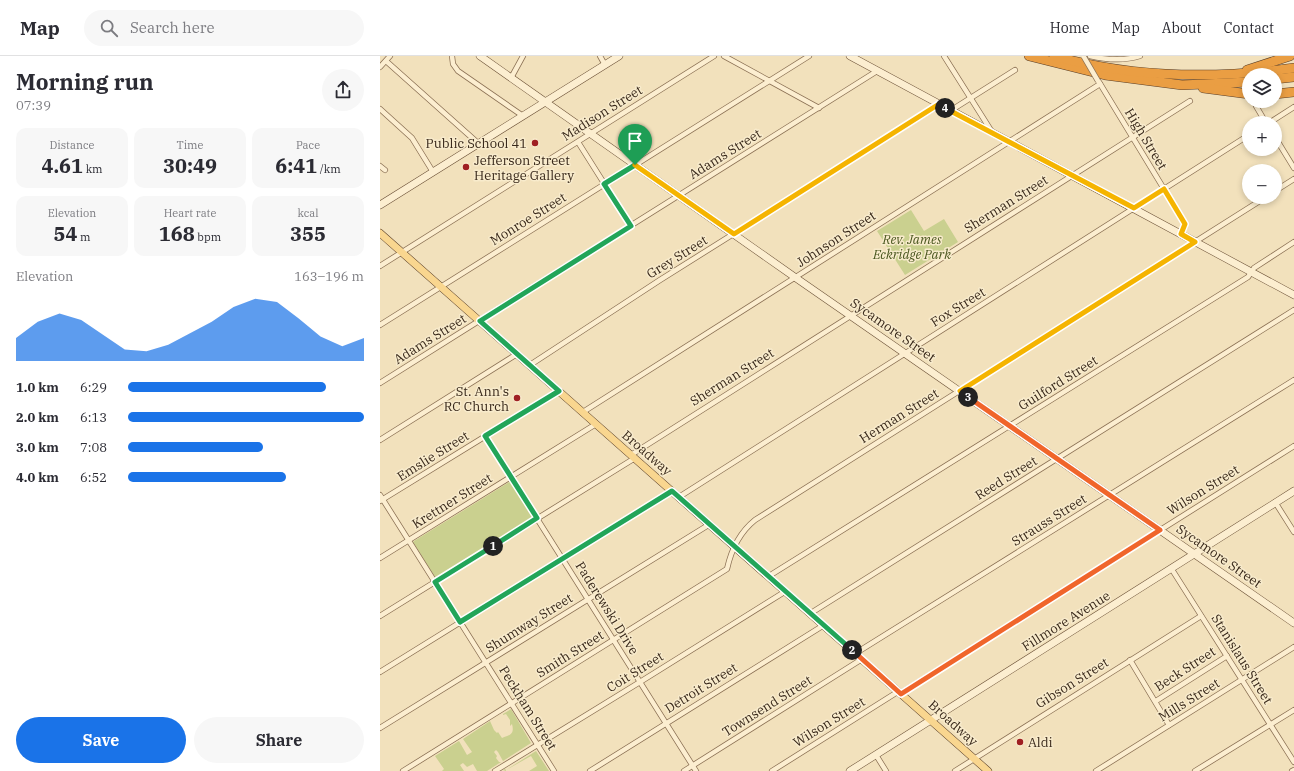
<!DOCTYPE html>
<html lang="en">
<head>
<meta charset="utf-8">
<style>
	:root { --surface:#fff; --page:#f7f7f7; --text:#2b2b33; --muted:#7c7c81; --line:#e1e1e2; --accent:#1a73e8 }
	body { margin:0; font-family:"IBM Plex Serif",serif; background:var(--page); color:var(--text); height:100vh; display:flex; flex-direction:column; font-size:15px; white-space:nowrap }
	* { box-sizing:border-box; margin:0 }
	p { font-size:13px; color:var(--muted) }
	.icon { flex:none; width:22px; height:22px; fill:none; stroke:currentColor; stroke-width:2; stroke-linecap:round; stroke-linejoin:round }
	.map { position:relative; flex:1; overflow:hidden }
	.panel { display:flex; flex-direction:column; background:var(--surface); width:380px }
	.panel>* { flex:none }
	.fabs { position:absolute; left:862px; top:12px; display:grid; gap:8px }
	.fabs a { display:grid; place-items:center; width:40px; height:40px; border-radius:50%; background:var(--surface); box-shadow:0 2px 6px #0003; font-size:20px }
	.pin { position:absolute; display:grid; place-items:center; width:34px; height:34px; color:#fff; margin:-41px -17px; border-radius:50% 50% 50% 0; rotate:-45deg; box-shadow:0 0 4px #0007 }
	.pin .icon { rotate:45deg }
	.km { position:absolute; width:20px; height:20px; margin:-10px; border-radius:50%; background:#222; color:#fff; font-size:11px; line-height:20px; text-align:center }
	.round { display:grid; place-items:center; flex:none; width:42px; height:42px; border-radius:21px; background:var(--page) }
	.summary { display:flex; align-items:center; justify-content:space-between; height:68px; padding:0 16px }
	h1 { font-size:22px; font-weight:700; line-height:30px }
	.metrics { display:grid; grid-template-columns:repeat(3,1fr); gap:6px; height:68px; padding:4px 16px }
	.metrics div { display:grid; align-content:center; border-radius:10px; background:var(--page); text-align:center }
	.metrics b { font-size:20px; font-weight:700 }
	.metrics small { font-size:11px; font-weight:400 }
	.metrics p { font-size:11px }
	.chart { height:112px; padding:8px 16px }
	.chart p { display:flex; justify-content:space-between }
	.chart svg { width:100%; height:72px; margin-top:4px; fill:var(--accent); opacity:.7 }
	.cta { display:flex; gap:8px; margin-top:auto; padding:8px 16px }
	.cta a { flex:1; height:46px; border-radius:24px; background:var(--accent); color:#fff; font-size:16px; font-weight:700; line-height:46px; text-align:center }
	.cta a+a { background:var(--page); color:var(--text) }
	ul { padding:0 16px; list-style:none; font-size:13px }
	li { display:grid; grid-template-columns:64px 48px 1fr; align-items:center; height:30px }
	li i { height:10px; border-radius:5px; background:var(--accent) }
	header { display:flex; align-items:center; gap:24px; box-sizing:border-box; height:56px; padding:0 20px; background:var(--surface); border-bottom:1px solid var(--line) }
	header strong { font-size:19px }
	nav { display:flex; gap:22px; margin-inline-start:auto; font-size:14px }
	.search { width:280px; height:36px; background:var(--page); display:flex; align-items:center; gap:10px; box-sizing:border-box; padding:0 14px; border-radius:22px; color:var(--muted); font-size:15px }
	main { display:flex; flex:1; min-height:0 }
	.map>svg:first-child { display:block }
	.green { fill:#cad08f }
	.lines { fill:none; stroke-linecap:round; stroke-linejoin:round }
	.street-casing { stroke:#8b7054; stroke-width:6 }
	.secondary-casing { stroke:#6c5137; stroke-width:8 }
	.primary-casing { stroke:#583e29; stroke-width:8 }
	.highway-casing { stroke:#583e29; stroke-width:10 }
	.street { stroke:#fceed0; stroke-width:4.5 }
	.secondary { stroke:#fceed0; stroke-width:7 }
	.primary { stroke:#f9d68f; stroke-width:7 }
	.highway { stroke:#ea9e43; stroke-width:9 }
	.street-bridge-casing { stroke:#8b7054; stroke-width:6; stroke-linecap:butt }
	.street-bridge { stroke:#fceed0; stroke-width:4.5 }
	.split-1-casing { stroke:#fff; stroke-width:8 }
	.split-2-casing { stroke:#fff; stroke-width:8 }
	.split-3-casing { stroke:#fff; stroke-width:8 }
	.split-4-casing { stroke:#fff; stroke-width:8 }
	.split-5-casing { stroke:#fff; stroke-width:8 }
	.split-1 { stroke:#22a559; stroke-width:5 }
	.split-2 { stroke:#22a559; stroke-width:5 }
	.split-3 { stroke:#f0652b; stroke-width:5 }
	.split-4 { stroke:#f5b400; stroke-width:5 }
	.split-5 { stroke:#f5b400; stroke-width:5 }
	.poi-dot { fill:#9f1f22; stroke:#f8ebcc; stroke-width:1.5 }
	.labels { text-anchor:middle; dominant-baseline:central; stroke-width:3; stroke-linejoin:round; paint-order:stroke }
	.street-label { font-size:13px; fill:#38281a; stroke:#f8ebcc }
	.poi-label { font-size:13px; fill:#38281a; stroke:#f8ebcc; text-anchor:end }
	.park-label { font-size:13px; font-style:italic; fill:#4a571f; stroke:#f8ebcc }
</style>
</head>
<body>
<header>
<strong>Map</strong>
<div class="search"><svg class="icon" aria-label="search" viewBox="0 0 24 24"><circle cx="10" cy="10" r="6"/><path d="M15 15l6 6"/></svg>Search here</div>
<nav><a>Home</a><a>Map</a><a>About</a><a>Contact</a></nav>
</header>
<main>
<section class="panel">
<div class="summary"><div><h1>Morning run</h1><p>07:39</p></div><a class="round"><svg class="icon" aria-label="share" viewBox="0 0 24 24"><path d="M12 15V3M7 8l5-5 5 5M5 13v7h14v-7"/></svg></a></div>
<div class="metrics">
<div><p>Distance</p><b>4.61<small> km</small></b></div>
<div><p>Time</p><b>30:49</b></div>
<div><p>Pace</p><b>6:41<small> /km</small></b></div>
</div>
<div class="metrics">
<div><p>Elevation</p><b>54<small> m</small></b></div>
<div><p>Heart rate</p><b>168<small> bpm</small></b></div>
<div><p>kcal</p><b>355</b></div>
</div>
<div class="chart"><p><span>Elevation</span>163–196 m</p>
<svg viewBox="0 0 160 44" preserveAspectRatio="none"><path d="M0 44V30L10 20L20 15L30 19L40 28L50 37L60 38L70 34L80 27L90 20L100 11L110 6L120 8L130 18L140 29L150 35L160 30V44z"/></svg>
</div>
<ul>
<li><b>1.0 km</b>6:29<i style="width:84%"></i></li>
<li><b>2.0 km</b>6:13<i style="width:100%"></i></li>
<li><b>3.0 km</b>7:08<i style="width:57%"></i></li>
<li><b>4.0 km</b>6:52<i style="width:67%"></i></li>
</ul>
<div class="cta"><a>Save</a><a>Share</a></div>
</section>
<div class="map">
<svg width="914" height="715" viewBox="0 0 914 715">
	<rect width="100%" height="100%" fill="#f2e1bc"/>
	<!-- green -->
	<g class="green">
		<polygon points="531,154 544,175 564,163 578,186 525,219 497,175"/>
		<polygon points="131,425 153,459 152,462 58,521 55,521 33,486 34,485"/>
		<path d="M131,653L151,687L123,705L118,696L116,694L114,696L117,700L116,702L119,706H121L107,715H97L93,708L87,711L83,707L80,709L84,715H62L64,713L55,700L79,685L87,699L92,696L83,683L110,665L114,674L117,677L118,676L122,682C129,679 135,679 132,668L130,670V664L126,658L123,659V658Z"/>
		<polygon points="156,695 169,715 149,715 157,710 151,700 126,714 126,715 123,714 125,713 126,714"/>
	</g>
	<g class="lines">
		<defs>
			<g id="street">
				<polyline points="72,0 73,8 78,15 143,60"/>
				<polyline points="220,0 225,9"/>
				<polyline points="344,0 439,52"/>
				<polyline points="564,0 612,76"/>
				<path d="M710,0C727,4 744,5 760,0"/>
				<polyline points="6,5 99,88"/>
				<polyline points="0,11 10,0"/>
				<polyline points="131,22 143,0"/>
				<polyline points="719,26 804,166 805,170 801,178"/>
				<polyline points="876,50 886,67"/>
				<polyline points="0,53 32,82 53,116"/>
				<polyline points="570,55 635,14"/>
				<polyline points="889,67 914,51"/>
				<polyline points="895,81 914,112"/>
				<polyline points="198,86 251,170"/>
				<polyline points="0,110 5,114"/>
				<polyline points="895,135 914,123"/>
				<polyline points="0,210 334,0"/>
				<polyline points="0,269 429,0"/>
				<polyline points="150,309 280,224 559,49"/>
				<polyline points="0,327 497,15"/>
				<polyline points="203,356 720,28"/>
				<polyline points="105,380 316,715"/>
				<polyline points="0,384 137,298"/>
				<polyline points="251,399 810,45"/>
				<polyline points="0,439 174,715"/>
				<polyline points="299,441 869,79"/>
				<polyline points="0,445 179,335"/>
				<polyline points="895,446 914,476"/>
				<polyline points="0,502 216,368"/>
				<polyline points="791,512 914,706"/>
				<polyline points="389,520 868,221 874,212 914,186"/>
				<polyline points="431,557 914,254"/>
				<polyline points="0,560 255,402"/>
				<polyline points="476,597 914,324"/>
				<polyline points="750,604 789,669"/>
				<polyline points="0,616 292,435"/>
				<polyline points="521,637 914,390"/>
				<polyline points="776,645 847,600"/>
				<polyline points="0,672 330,468"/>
				<polyline points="496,699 506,715"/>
				<path d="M23,715L347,513C351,495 360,476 375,464L886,141"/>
				<polyline points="115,715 260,626 406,535"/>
				<polyline points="210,715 444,569"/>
				<polyline points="304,715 482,603"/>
				<polyline points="392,715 519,635"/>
				<polyline points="575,715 821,560"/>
				<polyline points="716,715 914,591"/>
				<polyline points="815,715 914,654"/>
				<polyline points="912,715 914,714"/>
			</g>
			<g id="secondary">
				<polyline points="100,0 416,222 914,567"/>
				<polyline points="470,0 914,239"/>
				<polyline points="0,149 239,0"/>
				<polyline points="470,715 914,435"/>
			</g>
			<polyline id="primary" points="0,177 608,715"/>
			<g id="highway">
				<polyline points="649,0 725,19 802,29 869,26"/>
				<path d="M674,0C752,22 834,23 914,12"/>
				<polyline points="867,14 910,0"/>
				<polyline points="895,23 914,21"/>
				<polyline points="823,32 869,38"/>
				<polyline points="895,38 914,36"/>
			</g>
		</defs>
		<!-- street casing -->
		<use href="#street" class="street-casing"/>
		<!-- secondary casing -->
		<use href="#secondary" class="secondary-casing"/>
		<!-- primary casing -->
		<use href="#primary" class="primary-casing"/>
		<!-- highway casing -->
		<use href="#highway" class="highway-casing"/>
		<!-- street -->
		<use href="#street" class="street"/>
		<!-- secondary -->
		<use href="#secondary" class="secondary"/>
		<!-- primary -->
		<use href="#primary" class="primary"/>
		<!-- highway -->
		<use href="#highway" class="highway"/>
		<defs>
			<polyline id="street-bridge" points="704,1 718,25"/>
		</defs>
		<!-- street-bridge casing -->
		<use href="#street-bridge" class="street-bridge-casing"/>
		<!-- street-bridge -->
		<use href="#street-bridge" class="street-bridge"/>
	</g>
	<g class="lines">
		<defs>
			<polyline id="split-1" points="113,490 157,462 105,380 179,335 100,265 251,170 224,128 255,109"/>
			<polyline id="split-2" points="113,490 55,526 80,566 292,435 472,594"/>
			<polyline id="split-3" points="472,594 521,638 780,474 588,341"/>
			<polyline id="split-4" points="565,52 754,152 784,133 805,168 801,178 815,186 580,335 588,341"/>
			<polyline id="split-5" points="255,109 354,178 559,48 565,52"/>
		</defs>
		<!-- split-1 casing -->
		<use href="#split-1" class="split-1-casing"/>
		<!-- split-2 casing -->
		<use href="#split-2" class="split-2-casing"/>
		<!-- split-3 casing -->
		<use href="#split-3" class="split-3-casing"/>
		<!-- split-4 casing -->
		<use href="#split-4" class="split-4-casing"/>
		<!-- split-5 casing -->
		<use href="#split-5" class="split-5-casing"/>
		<!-- split-1 -->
		<use href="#split-1" class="split-1"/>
		<!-- split-2 -->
		<use href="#split-2" class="split-2"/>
		<!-- split-3 -->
		<use href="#split-3" class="split-3"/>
		<!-- split-4 -->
		<use href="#split-4" class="split-4"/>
		<!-- split-5 -->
		<use href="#split-5" class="split-5"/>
	</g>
	<!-- markers -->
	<g class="poi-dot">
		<circle cx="155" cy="87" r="4"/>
		<circle cx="86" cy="111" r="4"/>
		<circle cx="137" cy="342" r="4"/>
		<circle cx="640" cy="686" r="4"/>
	</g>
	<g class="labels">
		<!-- street labels -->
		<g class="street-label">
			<text transform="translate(222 57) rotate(-32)">Madison Street</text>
			<text transform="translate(766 83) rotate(59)">High Street</text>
			<text transform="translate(345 98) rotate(-32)">Adams Street</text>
			<text transform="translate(626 148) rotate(-32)">Sherman Street</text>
			<text transform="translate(148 163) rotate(-32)">Monroe Street</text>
			<text transform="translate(456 183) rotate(-33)">Johnson Street</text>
			<text transform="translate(297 201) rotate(-32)">Grey Street</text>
			<text transform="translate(578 251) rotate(-32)">Fox Street</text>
			<text transform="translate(513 274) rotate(35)">Sycamore Street</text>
			<text transform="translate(50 283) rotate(-32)">Adams Street</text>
			<text transform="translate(352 321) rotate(-32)">Sherman Street</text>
			<text transform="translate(678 327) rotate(-32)">Guilford Street</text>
			<text transform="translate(519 360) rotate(-32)">Herman Street</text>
			<text transform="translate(267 397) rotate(41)">Broadway</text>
			<text transform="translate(53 400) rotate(-32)">Emslie Street</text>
			<text transform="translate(626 422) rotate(-32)">Reed Street</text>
			<text transform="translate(823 434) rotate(-32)">Wilson Street</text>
			<text transform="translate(72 445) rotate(-32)">Krettner Street</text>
			<text transform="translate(669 464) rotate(-32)">Strauss Street</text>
			<text transform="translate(839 500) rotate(35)">Sycamore Street</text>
			<text transform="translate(227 552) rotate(58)">Paderewski Drive</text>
			<text transform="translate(686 565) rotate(-32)">Fillmore Avenue</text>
			<text transform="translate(149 567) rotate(-32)">Shumway Street</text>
			<text transform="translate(190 598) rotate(-32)">Smith Street</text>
			<text transform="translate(862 603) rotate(58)">Stanislaus Street</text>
			<text transform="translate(805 613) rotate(-33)">Beck Street</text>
			<text transform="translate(255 616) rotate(-32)">Coit Street</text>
			<text transform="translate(692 627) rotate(-32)">Gibson Street</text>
			<text transform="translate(321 632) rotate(-32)">Detroit Street</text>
			<text transform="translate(809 644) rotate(-32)">Mills Street</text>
			<text transform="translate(387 650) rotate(-32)">Townsend Street</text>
			<text transform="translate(148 652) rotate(58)">Peckham Street</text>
			<text transform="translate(449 666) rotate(-32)">Wilson Street</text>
			<text transform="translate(573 667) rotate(42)">Broadway</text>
		</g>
		<!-- poi labels -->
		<g class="poi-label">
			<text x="147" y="87">Public School 41</text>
			<text x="94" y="104" text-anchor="start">Jefferson Street<tspan x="94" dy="15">Heritage Gallery</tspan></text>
			<text x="129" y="335">St. Ann's<tspan x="129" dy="15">RC Church</tspan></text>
			<text x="648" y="686" text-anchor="start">Aldi</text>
		</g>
		<!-- park labels -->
		<g class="park-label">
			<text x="532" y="183">Rev. James<tspan x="532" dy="15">Eckridge Park</tspan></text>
		</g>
	</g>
</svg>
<div class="fabs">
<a><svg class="icon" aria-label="layers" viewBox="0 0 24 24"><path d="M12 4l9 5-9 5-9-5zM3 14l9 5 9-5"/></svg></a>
<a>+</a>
<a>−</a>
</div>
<div class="pin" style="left:255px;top:109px;background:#1e9e55"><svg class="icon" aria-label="arrive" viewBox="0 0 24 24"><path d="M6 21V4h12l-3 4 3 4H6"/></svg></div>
<b class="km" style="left:113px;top:490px">1</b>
<b class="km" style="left:472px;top:594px">2</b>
<b class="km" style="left:588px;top:341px">3</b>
<b class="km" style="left:565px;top:52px">4</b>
</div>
</main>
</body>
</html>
